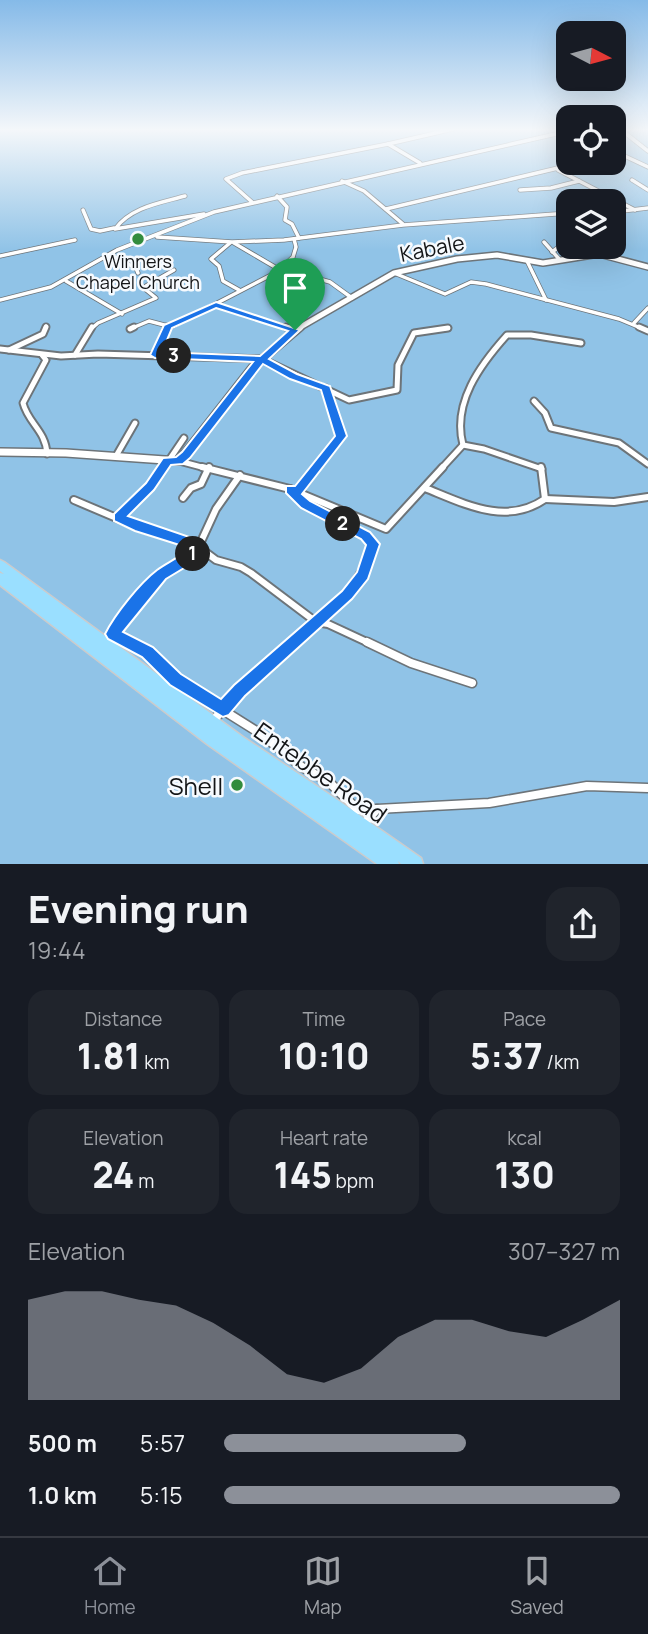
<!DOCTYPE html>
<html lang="en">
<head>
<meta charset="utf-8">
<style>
	:root { --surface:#171b24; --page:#20242c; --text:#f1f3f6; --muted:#9ea1a6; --line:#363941; --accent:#8c9099 }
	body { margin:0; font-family:Manrope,sans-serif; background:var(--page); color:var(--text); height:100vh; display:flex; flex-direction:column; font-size:26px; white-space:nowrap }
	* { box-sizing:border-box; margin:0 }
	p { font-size:23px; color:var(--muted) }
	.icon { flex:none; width:38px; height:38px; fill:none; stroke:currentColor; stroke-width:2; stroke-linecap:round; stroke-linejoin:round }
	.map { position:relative; height:864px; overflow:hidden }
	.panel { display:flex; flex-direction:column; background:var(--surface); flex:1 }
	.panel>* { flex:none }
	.needle { width:46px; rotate:96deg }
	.tools { position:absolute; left:556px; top:21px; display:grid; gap:14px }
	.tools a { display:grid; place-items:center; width:70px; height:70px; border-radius:14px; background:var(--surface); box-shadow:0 7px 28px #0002; font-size:35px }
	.pin { position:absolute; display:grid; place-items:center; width:60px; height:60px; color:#fff; margin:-72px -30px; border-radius:50% 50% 50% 0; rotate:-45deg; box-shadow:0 0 7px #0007 }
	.pin .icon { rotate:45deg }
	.km { position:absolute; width:35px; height:35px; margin:-18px; border-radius:50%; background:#222; color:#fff; font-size:19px; line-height:35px; text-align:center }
	.round { display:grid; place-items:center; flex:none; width:74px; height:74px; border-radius:21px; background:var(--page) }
	.head { display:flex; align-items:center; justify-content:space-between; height:119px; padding:0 28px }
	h1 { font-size:38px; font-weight:800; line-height:52px }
	.metrics { display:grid; grid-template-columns:repeat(3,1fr); gap:10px; height:119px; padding:7px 28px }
	.metrics div { display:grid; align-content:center; border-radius:18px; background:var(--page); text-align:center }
	.metrics b { font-size:35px; font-weight:800 }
	.metrics small { font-size:19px; font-weight:400 }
	.metrics p { font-size:19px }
	.chart { height:196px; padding:14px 28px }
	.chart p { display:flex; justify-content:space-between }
	.chart svg { width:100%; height:126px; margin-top:7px; fill:var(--accent); opacity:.7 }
	ul { padding:0 28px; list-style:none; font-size:23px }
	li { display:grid; grid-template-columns:112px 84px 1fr; align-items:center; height:52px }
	li i { height:18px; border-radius:9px; background:var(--accent) }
	.tabs { display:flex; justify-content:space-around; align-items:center; height:98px; border-top:2px solid var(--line); background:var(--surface); font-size:19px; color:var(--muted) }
	.tabs a { display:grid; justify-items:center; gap:4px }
	.tabs .active { color:var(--accent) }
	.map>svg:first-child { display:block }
	.water { fill:#90c3e7; fill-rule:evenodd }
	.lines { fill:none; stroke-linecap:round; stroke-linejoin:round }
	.street-far3-casing { stroke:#6d7479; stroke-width:5 }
	.street-far2-casing { stroke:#6d7479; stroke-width:9 }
	.street-far1-casing { stroke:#6d7479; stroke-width:10 }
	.street-casing { stroke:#6d7479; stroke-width:11 }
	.secondary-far1-casing { stroke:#6d7479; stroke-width:8 }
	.secondary-casing { stroke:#6d7479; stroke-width:10 }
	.highway-casing { stroke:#cbcbcc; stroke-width:3 }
	.street-far3 { stroke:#fff; stroke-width:3.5 }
	.street-far2 { stroke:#fff; stroke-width:5 }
	.street-far1 { stroke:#fff; stroke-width:6 }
	.street { stroke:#fff; stroke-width:8 }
	.secondary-far1 { stroke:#fff; stroke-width:5 }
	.secondary { stroke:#fff; stroke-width:7 }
	.highway { fill:#9adfff; fill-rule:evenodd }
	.route { fill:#1a73e8; stroke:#fff; stroke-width:2; fill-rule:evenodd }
	.poi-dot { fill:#328c3d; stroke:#f6fafe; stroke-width:2.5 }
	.labels { text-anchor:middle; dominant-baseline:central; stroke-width:5; stroke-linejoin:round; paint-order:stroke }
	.far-poi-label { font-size:18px; fill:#121416; stroke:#f6fafe }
	.street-label { font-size:21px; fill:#121416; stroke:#f6fafe }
	.near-street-label { font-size:24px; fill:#121416; stroke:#f6fafe }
	.near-poi-label { font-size:24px; fill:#121416; stroke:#f6fafe; text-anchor:end }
</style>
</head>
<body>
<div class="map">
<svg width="648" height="864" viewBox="0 0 648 864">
	<rect width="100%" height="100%" fill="#e6eef3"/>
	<!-- water -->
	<path class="water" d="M0,129H569V163H614V129H648V864H0ZM569,201H614V247H569Z"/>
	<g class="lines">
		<defs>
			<g id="street-far3">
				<polyline points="620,129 648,151"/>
				<polyline points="614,151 648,167"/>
				<polyline points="420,163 388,144 453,129"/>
				<polyline points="558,170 635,210"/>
				<polyline points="632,180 648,190"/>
				<polyline points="342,181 364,191 403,224"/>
				<polyline points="520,190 551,188 579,181"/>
				<path d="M185,196C160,203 131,207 115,229L204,214"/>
				<polyline points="277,196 287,207 285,220 292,224 299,238"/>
				<polyline points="252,202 226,179 242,173 388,144"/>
				<polyline points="386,209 579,163"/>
				<polyline points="83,210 91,229 100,231 114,228"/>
				<polyline points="614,212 648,208"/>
				<polyline points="157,237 232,242 284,240 403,225 569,213"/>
				<polyline points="544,242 560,260"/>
				<polyline points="230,243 211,259 219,266 223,281 239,290"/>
				<polyline points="234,243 280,270"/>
				<polyline points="569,247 581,257"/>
				<polyline points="612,247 613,257"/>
				<polyline points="552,252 560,246 569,247"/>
				<polyline points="109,255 136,268 138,273"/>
				<polyline points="0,256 75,240"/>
				<polyline points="527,261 546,300"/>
				<polyline points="394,273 445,294 471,282 486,284 619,319 643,329"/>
				<polyline points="297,279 305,275 330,282 352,298"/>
				<polyline points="66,281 122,314"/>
				<polyline points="0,300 51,287 117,250 214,212 569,131"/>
				<polyline points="216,305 292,329"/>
				<polyline points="634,323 648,308"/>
				<polyline points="45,329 46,326"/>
				<polyline points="91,329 98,323 156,298 145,289 146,286 174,270"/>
				<polyline points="130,329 149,321 168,326"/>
				<polyline points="167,329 275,273 293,257 296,247 294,239"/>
				<polyline points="442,329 448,328"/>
			</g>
			<g id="street-far2">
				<polyline points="286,327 295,330"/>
				<polyline points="639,327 648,331"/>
				<polyline points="130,329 134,327"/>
				<polyline points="0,349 61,356 98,354 262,359 349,400 397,390 398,365 414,333 448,328"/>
				<polyline points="9,350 43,334 46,327"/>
				<path d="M42,355L46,360L23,403C28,423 46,431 47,454"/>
				<polyline points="75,355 92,327"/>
				<polyline points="155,355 167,327"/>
				<polyline points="534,401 545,413 551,428 619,443 648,464"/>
				<path d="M463,445C452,403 480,365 507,335H531L581,343"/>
				<polyline points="463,445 484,449 542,469"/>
				<polyline points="116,456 135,423"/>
				<polyline points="179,461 209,469"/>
				<polyline points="163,469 184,438"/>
				<polyline points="315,469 341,436 326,388"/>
				<polyline points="441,469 463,445"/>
			</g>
			<g id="street-far1">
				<polyline points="202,467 290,489 386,529 443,467"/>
				<path d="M425,488C465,504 506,526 545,499L541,467"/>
				<path d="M290,489L305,504L365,535L373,544C361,587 327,616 293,644"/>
				<polyline points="297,492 317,467"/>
				<polyline points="183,498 191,488 201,484 209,467"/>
				<polyline points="545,499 614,502 648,497"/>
				<polyline points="74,500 140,528 196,545 216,560 241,567 251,573 316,622 328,624 371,644"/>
				<polyline points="119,517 150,487 164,467"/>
				<polyline points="113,634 133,644"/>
				<polyline points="106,644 129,611 161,575 191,556 199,546 216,509 240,475"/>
			</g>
			<g id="street">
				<polyline points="129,642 148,652 175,680 261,734 302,767 329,782 358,810 377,809"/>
				<polyline points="367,642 411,663 472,683"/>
				<polyline points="212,722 241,689 295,642"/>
				<polyline points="363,825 377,809 489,803 587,786 648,788"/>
			</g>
			<polyline id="secondary-far1" points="297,329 394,273 457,259 497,255 543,263 599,254 648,267"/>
			<polyline id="secondary" points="0,452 66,453 179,461 252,368 300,327"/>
			<polygon id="highway" points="0,560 4,562 243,737 342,803 421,858 423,864 401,864 398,861 399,864 377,864 207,744 0,585 0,573 4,574 0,571"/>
		</defs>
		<!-- street-far3 casing -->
		<use href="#street-far3" class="street-far3-casing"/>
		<!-- street-far2 casing -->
		<use href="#street-far2" class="street-far2-casing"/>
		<!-- street-far1 casing -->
		<use href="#street-far1" class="street-far1-casing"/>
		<!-- street casing -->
		<use href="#street" class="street-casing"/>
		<!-- secondary-far1 casing -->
		<use href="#secondary-far1" class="secondary-far1-casing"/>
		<!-- secondary casing -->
		<use href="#secondary" class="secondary-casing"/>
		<!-- highway casing -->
		<use href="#highway" class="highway-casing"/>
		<!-- street-far3 -->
		<use href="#street-far3" class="street-far3"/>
		<!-- street-far2 -->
		<use href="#street-far2" class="street-far2"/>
		<!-- street-far1 -->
		<use href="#street-far1" class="street-far1"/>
		<!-- street -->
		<use href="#street" class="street"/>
		<!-- secondary-far1 -->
		<use href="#secondary-far1" class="secondary-far1"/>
		<!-- secondary -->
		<use href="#secondary" class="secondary"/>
		<!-- highway -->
		<use href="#highway" class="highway"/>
	</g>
	<!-- sky -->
	<linearGradient id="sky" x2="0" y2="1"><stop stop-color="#85bae8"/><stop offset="0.52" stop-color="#f4f7fa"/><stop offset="1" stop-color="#f4f7fa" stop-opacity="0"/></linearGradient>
	<rect width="648" height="250" fill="url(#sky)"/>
	<!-- route -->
	<path class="route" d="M216,302L300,330L269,359L297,374L330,386L347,436L302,494L310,501L370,532L380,544L368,579L352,599L245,696L229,715L223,717L170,685L142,657L108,639L105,634C115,614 140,583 157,570C168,562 179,558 189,548L135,531L114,521V514L146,483L163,458L176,457L182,452L253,362L155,358L150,355L164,325ZM216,308L288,331L260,356L162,352L172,328ZM263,364L290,379L321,390L335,436L295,486H286V493L301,508L361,539L366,545L357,572L342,591L234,685L221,699L181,674L153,647L123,632L166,579L189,565L206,546L204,542L128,516L154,490L171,465L183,464L190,458Z"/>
	<!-- markers -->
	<g class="poi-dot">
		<circle cx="138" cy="239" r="7"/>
		<circle cx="237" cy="785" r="7"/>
	</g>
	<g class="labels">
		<!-- far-poi labels -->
		<g class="far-poi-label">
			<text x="138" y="261">Winners<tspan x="138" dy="21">Chapel Church</tspan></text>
		</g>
		<!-- street labels -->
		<g class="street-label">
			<text transform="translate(432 248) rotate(-11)">Kabale</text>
		</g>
		<!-- near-street labels -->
		<g class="near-street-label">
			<text transform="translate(321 772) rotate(35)">Entebbe Road</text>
		</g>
		<!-- near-poi labels -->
		<g class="near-poi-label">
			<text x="223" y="785">Shell</text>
		</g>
	</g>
</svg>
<div class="tools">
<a><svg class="needle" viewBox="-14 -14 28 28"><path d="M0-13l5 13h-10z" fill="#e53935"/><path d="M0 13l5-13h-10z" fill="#9ea1a6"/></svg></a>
<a><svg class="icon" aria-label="locate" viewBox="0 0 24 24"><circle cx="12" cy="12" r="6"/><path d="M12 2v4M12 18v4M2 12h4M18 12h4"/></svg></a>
<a><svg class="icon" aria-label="layers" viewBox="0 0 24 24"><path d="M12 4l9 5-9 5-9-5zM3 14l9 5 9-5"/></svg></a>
</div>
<div class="pin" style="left:295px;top:330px;background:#1e9e55"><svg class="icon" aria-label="arrive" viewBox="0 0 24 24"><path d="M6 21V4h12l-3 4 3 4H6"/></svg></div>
<b class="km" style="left:193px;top:554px">1</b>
<b class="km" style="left:343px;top:524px">2</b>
<b class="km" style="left:174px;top:356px">3</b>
</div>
<section class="panel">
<div class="head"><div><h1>Evening run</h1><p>19:44</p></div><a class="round"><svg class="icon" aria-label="share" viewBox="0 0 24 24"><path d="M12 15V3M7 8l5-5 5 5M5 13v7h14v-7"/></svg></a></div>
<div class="metrics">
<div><p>Distance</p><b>1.81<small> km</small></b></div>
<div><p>Time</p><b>10:10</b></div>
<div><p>Pace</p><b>5:37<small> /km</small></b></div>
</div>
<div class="metrics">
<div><p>Elevation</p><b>24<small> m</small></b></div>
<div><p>Heart rate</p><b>145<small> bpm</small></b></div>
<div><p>kcal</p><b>130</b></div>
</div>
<div class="chart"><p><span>Elevation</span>307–327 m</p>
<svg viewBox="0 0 160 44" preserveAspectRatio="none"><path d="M0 44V9L10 6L20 6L30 9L40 11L50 17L60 25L70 35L80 38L90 33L100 22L110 16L120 16L130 20L140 22L150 16L160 9V44z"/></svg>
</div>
<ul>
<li><b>500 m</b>5:57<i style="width:61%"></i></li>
<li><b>1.0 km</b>5:15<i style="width:100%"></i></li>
</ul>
</section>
<nav class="tabs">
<a class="active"><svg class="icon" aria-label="home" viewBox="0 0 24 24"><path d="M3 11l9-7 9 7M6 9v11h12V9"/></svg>Home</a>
<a><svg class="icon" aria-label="map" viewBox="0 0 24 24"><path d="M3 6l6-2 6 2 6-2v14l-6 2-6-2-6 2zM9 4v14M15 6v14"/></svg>Map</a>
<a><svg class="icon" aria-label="saved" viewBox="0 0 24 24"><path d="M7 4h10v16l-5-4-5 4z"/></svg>Saved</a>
</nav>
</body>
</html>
